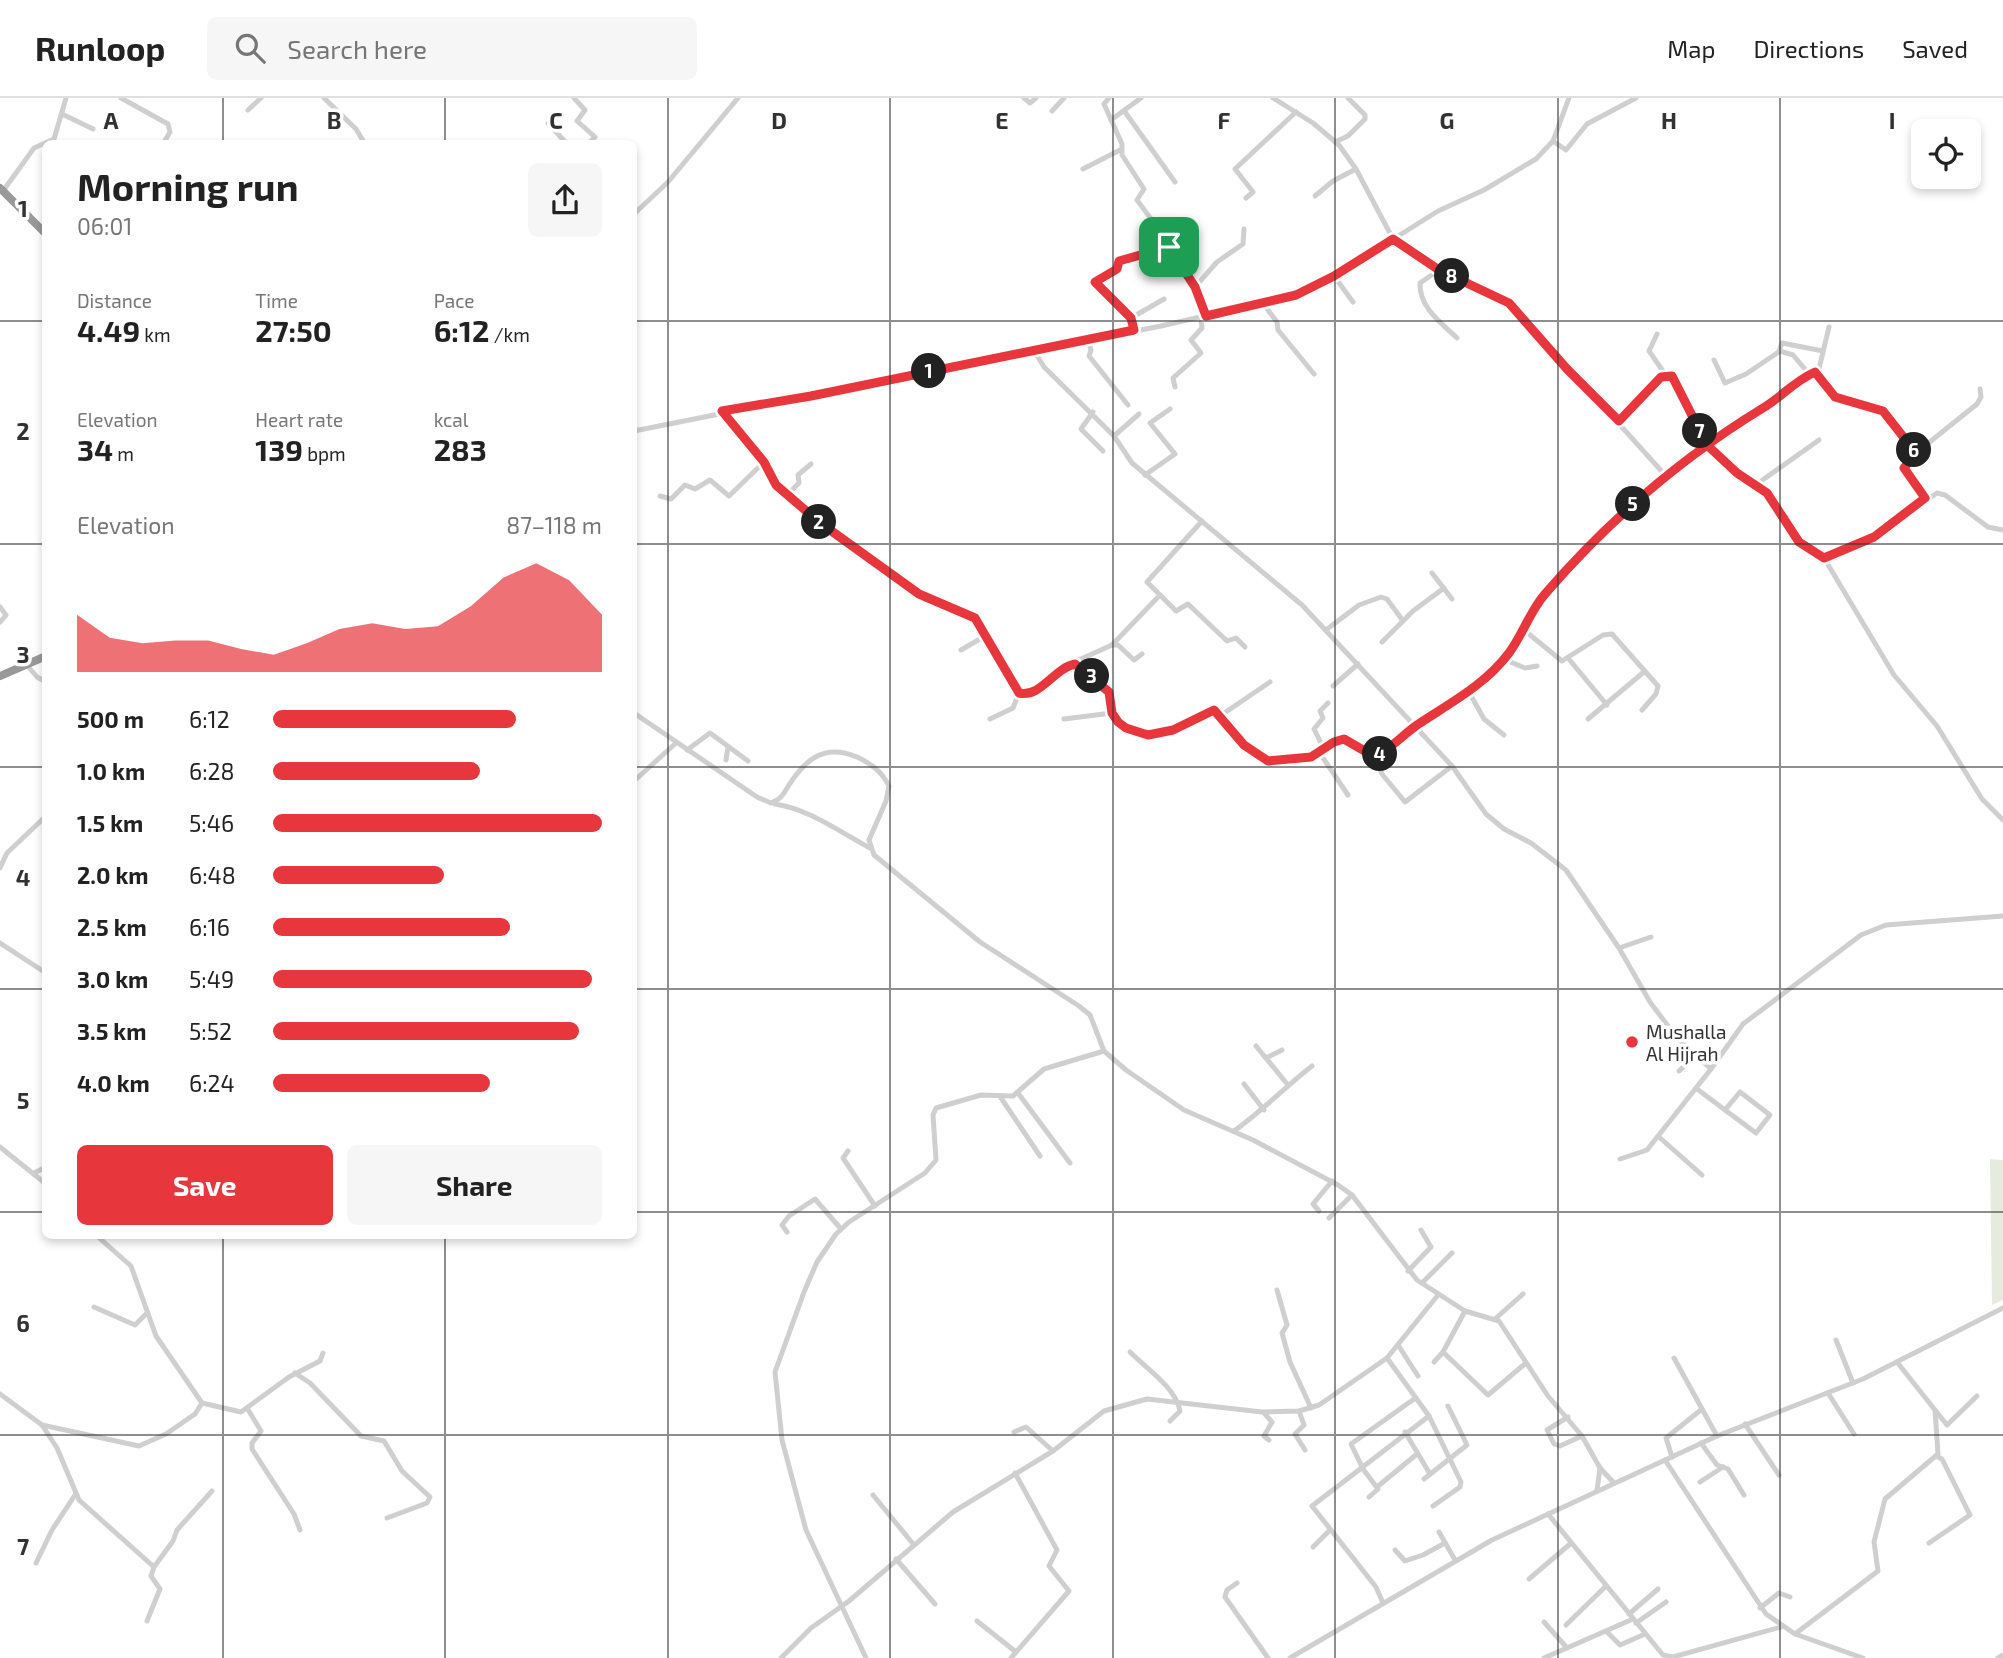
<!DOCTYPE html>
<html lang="en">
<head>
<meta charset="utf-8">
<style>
	:root { --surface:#fff; --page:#f6f6f6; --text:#222; --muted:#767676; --line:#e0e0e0; --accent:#e8363d }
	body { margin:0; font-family:"Exo 2",sans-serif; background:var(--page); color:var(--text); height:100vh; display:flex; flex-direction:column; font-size:26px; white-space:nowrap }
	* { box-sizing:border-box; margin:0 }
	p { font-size:23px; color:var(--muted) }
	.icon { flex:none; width:38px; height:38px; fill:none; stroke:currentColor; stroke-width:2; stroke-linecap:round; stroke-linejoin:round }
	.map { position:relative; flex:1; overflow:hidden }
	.panel { position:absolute; left:42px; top:42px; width:595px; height:1099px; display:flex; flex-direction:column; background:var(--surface); border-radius:10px; box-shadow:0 4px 10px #0003 }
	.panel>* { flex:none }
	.fabs { position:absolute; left:1911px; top:21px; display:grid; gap:14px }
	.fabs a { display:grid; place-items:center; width:70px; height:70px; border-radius:10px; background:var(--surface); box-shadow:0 4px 10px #0003; font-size:35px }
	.pin { position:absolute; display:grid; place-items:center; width:60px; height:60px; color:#fff; margin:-30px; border-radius:14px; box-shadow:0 4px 10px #0006 }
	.km { position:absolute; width:35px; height:35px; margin:-18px; border-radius:50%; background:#222; color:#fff; font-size:19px; line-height:35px; text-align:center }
	.round { display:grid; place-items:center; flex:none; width:74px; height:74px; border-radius:10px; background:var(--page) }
	.headline { display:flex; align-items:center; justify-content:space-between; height:119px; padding:0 35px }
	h1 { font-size:38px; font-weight:700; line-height:52px }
	.stats { display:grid; grid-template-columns:repeat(3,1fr); gap:10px; height:119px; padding:7px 35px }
	.stats div { display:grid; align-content:center }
	.stats b { font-size:30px; font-weight:700 }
	.stats small { font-size:19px; font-weight:400 }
	.stats p { font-size:19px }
	.chart { height:196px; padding:14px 35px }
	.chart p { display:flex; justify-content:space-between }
	.chart svg { width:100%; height:126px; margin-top:7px; fill:var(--accent); opacity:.7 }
	.primary-button { display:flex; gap:14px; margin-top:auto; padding:14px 35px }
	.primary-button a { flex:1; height:80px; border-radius:10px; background:var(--accent); color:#fff; font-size:28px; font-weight:700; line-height:80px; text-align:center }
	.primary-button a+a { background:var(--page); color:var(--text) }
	ul { padding:0 35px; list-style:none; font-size:23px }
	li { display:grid; grid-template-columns:112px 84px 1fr; align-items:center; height:52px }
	li i { height:18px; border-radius:9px; background:var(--accent) }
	header { display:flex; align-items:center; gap:42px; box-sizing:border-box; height:98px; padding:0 35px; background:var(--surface); border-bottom:2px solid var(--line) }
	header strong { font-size:33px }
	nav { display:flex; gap:38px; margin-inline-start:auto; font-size:24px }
	.search { width:490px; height:63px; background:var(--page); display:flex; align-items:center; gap:18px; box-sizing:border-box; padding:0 24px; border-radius:10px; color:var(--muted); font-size:26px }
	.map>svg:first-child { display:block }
	.green { fill:#e5ecde }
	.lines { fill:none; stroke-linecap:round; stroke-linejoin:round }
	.minor { stroke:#cfcfcf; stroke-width:5 }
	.highway { stroke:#999; stroke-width:8 }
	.route-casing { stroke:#fff; stroke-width:14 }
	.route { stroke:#e8363d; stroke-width:9 }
	.grid { fill:none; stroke:#323232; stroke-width:2; stroke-opacity:0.55 }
	.poi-dot { fill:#e8363d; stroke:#fff; stroke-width:2.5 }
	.labels { text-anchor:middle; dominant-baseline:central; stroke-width:7; stroke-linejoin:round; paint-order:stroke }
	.poi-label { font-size:19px; fill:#323232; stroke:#fff; text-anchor:start }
	.grid-label { font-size:23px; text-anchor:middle; font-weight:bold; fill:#323232; stroke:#fff; stroke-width:7; stroke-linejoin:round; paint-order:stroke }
</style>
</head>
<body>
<header>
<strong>Runloop</strong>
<div class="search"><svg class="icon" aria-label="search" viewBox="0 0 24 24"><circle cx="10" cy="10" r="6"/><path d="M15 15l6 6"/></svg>Search here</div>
<nav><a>Map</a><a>Directions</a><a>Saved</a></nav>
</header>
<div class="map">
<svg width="2003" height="1560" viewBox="0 0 2003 1560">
	<rect width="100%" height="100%" fill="#fff"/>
	<!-- green -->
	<polygon class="green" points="1990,1061 2003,1062 2003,1202 1992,1207"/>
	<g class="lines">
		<!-- minor -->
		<g class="minor">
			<polyline points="121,0 168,26 170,34 163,46"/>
			<polyline points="324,0 356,31 365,46"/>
			<polyline points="574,0 585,12 577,23 595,39 588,46"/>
			<polyline points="1024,0 1030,5 1036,0"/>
			<path d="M1109,0L1104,6L1122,46V57L1144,91L1137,102C1163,137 1194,176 1206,218"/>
			<polyline points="1273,0 1313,25 1339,47 1356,71 1393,141 1439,172 1512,207 1665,377"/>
			<polyline points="248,12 261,0"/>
			<polyline points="1052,13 1064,0"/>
			<polyline points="1125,14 1175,84"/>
			<polyline points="62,16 93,31"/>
			<polyline points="1111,22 1141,0"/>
			<polyline points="548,25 567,46"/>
			<polyline points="1553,43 1566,52 1587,26 1636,0"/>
			<polyline points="1335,44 1348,38 1365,21 1365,17 1348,0"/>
			<polyline points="1083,71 1120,52"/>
			<polyline points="3,93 34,50 54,41 66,0"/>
			<polyline points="1315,98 1333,83 1356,71"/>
			<polyline points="1246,100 1253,94 1235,71 1296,14"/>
			<polyline points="634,116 668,84 738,0"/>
			<path d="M1439,172L1420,185C1419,209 1440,224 1457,240"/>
			<polyline points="1334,178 1353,204"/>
			<polyline points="1195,189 1217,164 1243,146 1244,131"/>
			<polyline points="1261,203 1277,224 1278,232 1314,276"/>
			<polyline points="1131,220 1164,201"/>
			<polyline points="1134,232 1130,219 1095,184 1117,171 1119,163 1169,149"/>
			<polyline points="1657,236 1649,253 1665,276"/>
			<polyline points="1088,242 1091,252 1089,258 1128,307"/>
			<polyline points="1033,251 1044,269 1114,338 1132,365 1302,507 1452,668 1486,716 1504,731 1531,745 1566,772 1619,850 1650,904 1677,940 1711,971 1743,926 1861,837 1886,827 2003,818"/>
			<polyline points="1779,253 1782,245 1823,253"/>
			<polyline points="1714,262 1725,285 1746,276 1780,253 1793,257 1810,277"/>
			<polyline points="1818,275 1829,229"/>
			<polyline points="1175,289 1173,280 1201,255 1191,242 1202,230 1201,219"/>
			<polyline points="722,313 766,366 776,387 819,424 920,496 975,520 1022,597 1043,588 1061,570 1112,547 1160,497 1147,484 1202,423"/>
			<polyline points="1093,314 1081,331 1103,353"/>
			<polyline points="1619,323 1661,279 1668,276 1675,282 1707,347 1767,308 1794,284 1817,275 1835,299 1883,313 1916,355 1904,370 1925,400"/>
			<polyline points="634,333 1161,228 1296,197 1349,169 1438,113 1484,92 1536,61 1553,43 1569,0"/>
			<polyline points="1114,338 1139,316"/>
			<polyline points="1916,355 1977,306 1981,299 1980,291"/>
			<polyline points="1145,377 1175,356 1150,325 1170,311"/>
			<polyline points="1757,386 1819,342"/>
			<polyline points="787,397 799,385 798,377 811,366"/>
			<polyline points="660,398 671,401 685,387 695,391 710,382 729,398 764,364"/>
			<polyline points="1824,460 1894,577 1937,628 1982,701 2003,722"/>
			<polyline points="1432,475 1452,501"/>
			<polyline points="1160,497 1176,513 1188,506 1227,543 1236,540 1245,549"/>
			<polyline points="0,509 6,517 0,524"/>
			<polyline points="1326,532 1359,507 1381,499 1387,501 1403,523"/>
			<polyline points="1524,532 1562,563 1603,537 1612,536 1658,588 1656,596 1642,612"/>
			<polyline points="1382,544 1413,513 1444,490"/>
			<polyline points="1112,547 1118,547 1134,562 1142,556"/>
			<polyline points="961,552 985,538"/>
			<polyline points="1568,560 1607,607"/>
			<polyline points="1503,561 1525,570 1537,568"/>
			<polyline points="26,566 37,579 46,584"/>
			<polyline points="1075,566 1109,594 1112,615 1118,624 1141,636 1173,632 1214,612 1246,649 1268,663 1311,659 1344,641 1375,659 1469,594 1487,579 1508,557 1543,499 1599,438 1665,377 1707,347 1737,375 1767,395 1799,444 1824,460 1870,441 1937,395 1945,397 1988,429 2003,432"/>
			<polyline points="1333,588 1358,566"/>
			<polyline points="1469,594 1484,621 1504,637"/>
			<path d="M634,615L757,699L771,705C781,702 784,695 789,687C807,659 826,646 857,659C872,666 882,674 889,688L886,703L869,742L874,757L980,844L1079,908L1090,917L1104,953L1126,972L1184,1012L1253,1042L1338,1087L1352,1097L1417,1182L1465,1213L1499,1223L1548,1298L1582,1338L1600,1370L1613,1384"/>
			<polyline points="1220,618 1270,584"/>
			<polyline points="990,621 1013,610 1019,595"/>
			<polyline points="1064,621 1112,615"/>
			<polyline points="1588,621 1645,573"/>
			<polyline points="1324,651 1314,631 1323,620 1320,613 1328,605"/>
			<polyline points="687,652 710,635 748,663"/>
			<polyline points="1319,654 1348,697"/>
			<polyline points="1375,659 1382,676 1405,704 1452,668"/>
			<polyline points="726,662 728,649"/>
			<polyline points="634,683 676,645"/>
			<path d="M775,706C809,711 840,734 870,750"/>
			<polyline points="0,770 7,755 46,718"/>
			<polyline points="0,845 46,875"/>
			<polyline points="1619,850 1651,839"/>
			<polyline points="1256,948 1288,987"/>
			<polyline points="1266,960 1282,952"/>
			<polyline points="1679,973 1694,959"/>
			<polyline points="1244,986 1264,1012"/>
			<polyline points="1697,991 1725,1012 1740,994 1770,1017 1756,1035 1725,1012"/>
			<polyline points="1018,995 1070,1065"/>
			<polyline points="1001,1000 1040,1058"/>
			<path d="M1234,1033C1262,1013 1285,989 1312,968"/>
			<polyline points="1659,1039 1702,1077"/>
			<polyline points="0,1049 46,1086"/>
			<polyline points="848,1053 843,1060 875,1108"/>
			<polyline points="1620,1061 1647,1052 1711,971"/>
			<polyline points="34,1075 46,1069"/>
			<polyline points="1319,1113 1313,1106 1332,1083"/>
			<polyline points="1329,1120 1352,1097"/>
			<polyline points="787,1134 782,1127 789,1118 815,1101 841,1131"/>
			<polyline points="97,1138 131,1168 156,1238 202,1305 241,1314 289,1279 320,1263 323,1255"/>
			<polyline points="1408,1173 1431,1149 1421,1132"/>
			<polyline points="1422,1185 1452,1155"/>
			<polyline points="1277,1192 1287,1227 1282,1235 1290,1264 1311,1310"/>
			<polyline points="94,1209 135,1227 147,1215"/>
			<polyline points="1495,1221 1523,1196"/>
			<polyline points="1836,1242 1853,1285"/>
			<polyline points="1398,1247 1418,1278"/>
			<path d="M1130,1254C1146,1270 1176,1290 1180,1313L1170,1323"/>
			<polyline points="1443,1254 1488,1297 1526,1265"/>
			<polyline points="1387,1260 1429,1318 1461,1384 1460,1389 1433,1408"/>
			<polyline points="1674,1260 1717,1338"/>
			<polyline points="1434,1264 1443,1254 1465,1213"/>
			<polyline points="295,1275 310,1285 361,1338 384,1343 402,1373 430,1399 427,1405 387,1420"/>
			<polyline points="1828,1295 1854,1336"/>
			<polyline points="0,1296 42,1327 57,1350 79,1402 154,1469 151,1478 160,1491 147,1523"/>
			<polyline points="247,1310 261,1333 252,1345 252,1351 294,1416 300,1432"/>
			<polyline points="1935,1312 1947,1327 1977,1298"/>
			<polyline points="1299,1313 1304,1327 1295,1336 1305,1352"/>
			<polyline points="1265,1316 1272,1324 1264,1338 1269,1342"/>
			<polyline points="1568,1319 1547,1332 1554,1346 1560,1348 1582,1338"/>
			<polyline points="1745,1326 1779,1377"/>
			<polyline points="42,1327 139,1348 166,1336 195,1316 202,1305"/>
			<polyline points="1014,1334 1026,1329 1053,1353"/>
			<polyline points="1405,1334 1430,1376"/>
			<polyline points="1701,1345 1717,1367 1728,1371 1744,1397"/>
			<polyline points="1672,1359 1666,1340 1702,1311"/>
			<polyline points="1665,1362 1766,1516 1795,1536 1863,1560"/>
			<polyline points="1424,1381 1467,1347 1448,1308"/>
			<polyline points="1700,1384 1723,1369"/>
			<polyline points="1377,1389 1417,1356"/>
			<polyline points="1597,1392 1600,1370"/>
			<polyline points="873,1397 914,1447"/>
			<polyline points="1369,1399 1378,1391 1363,1371 1351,1346 1414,1301"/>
			<polyline points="1548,1416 1663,1557 1673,1559 1781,1529"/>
			<polyline points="1439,1434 1455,1462"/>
			<polyline points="1929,1445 1970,1417 1942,1361 1936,1358"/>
			<polyline points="1313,1449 1330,1432"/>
			<polyline points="1395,1452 1405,1463 1423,1457 1445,1445"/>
			<polyline points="896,1461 935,1506"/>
			<polyline points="36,1465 52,1432 75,1397"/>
			<polyline points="154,1469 173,1443 177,1432 212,1393"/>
			<polyline points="1529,1481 1570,1446"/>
			<polyline points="1237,1485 1227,1492 1225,1499 1268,1560"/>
			<polyline points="1383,1505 1376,1489 1312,1408 1429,1318"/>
			<polyline points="1760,1510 1779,1495 1790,1499"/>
			<polyline points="1629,1516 1658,1491"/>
			<polyline points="977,1523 1016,1554"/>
			<polyline points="1544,1524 1567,1550"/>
			<polyline points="1636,1525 1666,1504"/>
			<polyline points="1566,1527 1605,1489"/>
			<polyline points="1607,1534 1620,1547 1645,1536"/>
			<polyline points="1795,1536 1878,1473 1874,1444 1885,1401 1938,1356 1935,1312 1897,1264"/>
			<polyline points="781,1560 811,1530 849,1503 953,1414 1053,1353 1104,1313 1147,1301 1262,1314 1299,1313 1319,1307 1387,1260 1438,1197"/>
			<polyline points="866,1560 806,1432 782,1342 775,1274 804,1194 817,1164 836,1136 849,1124 925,1075 936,1062 933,1017 936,1010 981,997 1013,998 1044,971 1104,953"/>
			<polyline points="1011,1560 1069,1493 1049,1468 1057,1452 1015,1375"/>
			<polyline points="1290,1560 1492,1442 1717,1338 1863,1281 2003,1210"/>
			<polyline points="1544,1560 1633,1521"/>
			<polyline points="1998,1560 2003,1557"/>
		</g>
		<!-- highway -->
		<g class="highway">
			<polyline points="0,90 46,136"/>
			<polyline points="0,578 46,558"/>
		</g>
	</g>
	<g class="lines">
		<defs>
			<path id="route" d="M1169,149L1119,163L1117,171L1095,184L1131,220L1134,232L811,298L722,313L764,364L776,387L819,424L919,496L975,520L1019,595C1041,600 1054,570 1075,566L1109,594L1112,615L1118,624L1126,630L1148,637L1173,632L1214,612L1244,647L1268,663L1311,659L1334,644L1344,641L1375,659C1390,651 1403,637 1417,627C1450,605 1485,587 1509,555C1523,536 1530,513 1545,496C1608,423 1681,360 1763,310C1783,298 1793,284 1815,274L1835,299L1883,313L1916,355L1904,370L1925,400L1874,439L1824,460L1799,444L1767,395L1737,375L1707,347L1672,278L1661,279L1619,323L1567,271L1509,205L1439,172L1393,141L1334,178L1296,197L1206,218L1195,189L1169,149"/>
		</defs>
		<!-- route casing -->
		<use href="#route" class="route-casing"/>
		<!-- route -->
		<use href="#route" class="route"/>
	</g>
	<!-- grid -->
	<path class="grid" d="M223,0V46M445,0V46M668,0V1560M890,0V1560M1113,0V1560M1335,0V1560M1558,0V1560M1780,0V1560M0,223H46M634,223H2003M0,446H46M634,446H2003M0,669H46M634,669H2003M0,891H46M634,891H2003M0,1114H46M634,1114H2003M223,1138V1560M445,1138V1560M0,1337H2003"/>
	<!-- markers -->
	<circle class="poi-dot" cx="1632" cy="944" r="7"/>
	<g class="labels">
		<!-- poi labels -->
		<g class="poi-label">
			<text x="1646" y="933">Mushalla<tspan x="1646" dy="22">Al Hijrah</tspan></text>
		</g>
	</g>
	<g class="grid-label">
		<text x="111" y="31">A</text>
		<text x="334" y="31">B</text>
		<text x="556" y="31">C</text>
		<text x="779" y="31">D</text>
		<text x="1002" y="31">E</text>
		<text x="1224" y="31">F</text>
		<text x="1447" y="31">G</text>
		<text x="1669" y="31">H</text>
		<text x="1892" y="31">I</text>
		<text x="23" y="119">1</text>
		<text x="23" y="342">2</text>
		<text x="23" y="565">3</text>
		<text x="23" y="788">4</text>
		<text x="23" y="1011">5</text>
		<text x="23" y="1234">6</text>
		<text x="23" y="1457">7</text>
	</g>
</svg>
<div class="fabs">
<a><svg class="icon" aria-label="locate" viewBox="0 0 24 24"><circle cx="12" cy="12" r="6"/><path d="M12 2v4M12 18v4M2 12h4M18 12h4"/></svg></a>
</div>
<div class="pin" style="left:1169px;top:149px;background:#1e9e55"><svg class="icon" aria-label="arrive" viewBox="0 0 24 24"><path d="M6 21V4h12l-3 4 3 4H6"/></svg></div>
<b class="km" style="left:929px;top:273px">1</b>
<b class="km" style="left:819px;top:424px">2</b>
<b class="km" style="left:1092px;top:578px">3</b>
<b class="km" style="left:1380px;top:656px">4</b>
<b class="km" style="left:1633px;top:406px">5</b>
<b class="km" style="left:1914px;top:352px">6</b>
<b class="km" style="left:1700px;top:333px">7</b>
<b class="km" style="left:1452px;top:178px">8</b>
<section class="panel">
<div class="headline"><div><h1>Morning run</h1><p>06:01</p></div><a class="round"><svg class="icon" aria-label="share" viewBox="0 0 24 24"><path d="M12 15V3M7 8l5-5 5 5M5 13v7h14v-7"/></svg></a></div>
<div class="stats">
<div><p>Distance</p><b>4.49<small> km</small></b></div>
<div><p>Time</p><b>27:50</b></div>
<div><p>Pace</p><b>6:12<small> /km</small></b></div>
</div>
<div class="stats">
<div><p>Elevation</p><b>34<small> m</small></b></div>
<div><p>Heart rate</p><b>139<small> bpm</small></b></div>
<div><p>kcal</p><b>283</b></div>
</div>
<div class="chart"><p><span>Elevation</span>87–118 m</p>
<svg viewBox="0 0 160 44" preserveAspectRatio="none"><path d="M0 44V24L10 32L20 34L30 33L40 33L50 36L60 38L70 34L80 29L90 27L100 29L110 28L120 21L130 11L140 6L150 12L160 24V44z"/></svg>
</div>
<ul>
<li><b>500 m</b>6:12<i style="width:74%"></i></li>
<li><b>1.0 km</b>6:28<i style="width:63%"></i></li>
<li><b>1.5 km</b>5:46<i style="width:100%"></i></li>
<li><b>2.0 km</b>6:48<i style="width:52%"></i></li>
<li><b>2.5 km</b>6:16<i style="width:72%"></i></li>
<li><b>3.0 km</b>5:49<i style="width:97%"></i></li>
<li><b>3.5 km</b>5:52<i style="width:93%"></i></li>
<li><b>4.0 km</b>6:24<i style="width:66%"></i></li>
</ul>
<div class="primary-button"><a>Save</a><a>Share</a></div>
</section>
</div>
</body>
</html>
